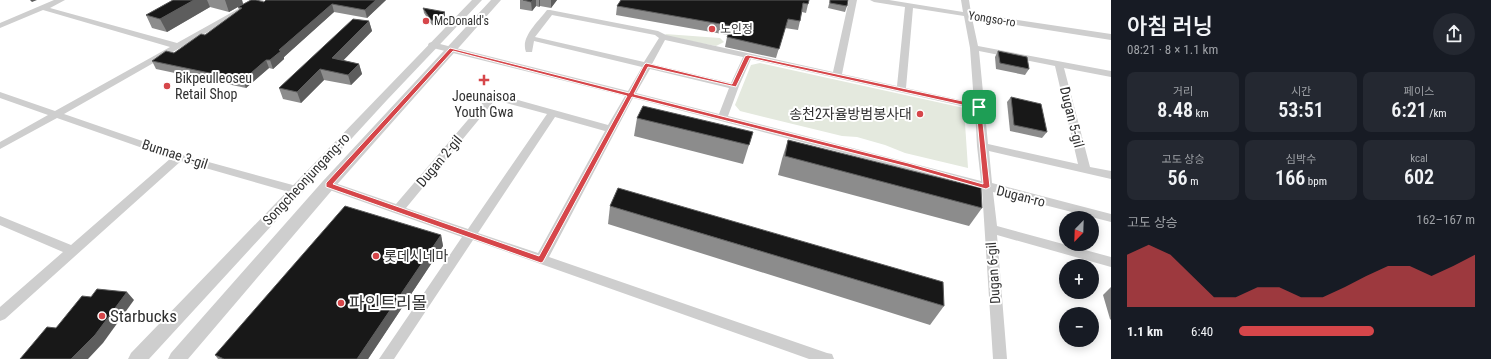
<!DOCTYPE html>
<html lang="ko">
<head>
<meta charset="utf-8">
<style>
	:root { --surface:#171b24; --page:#242831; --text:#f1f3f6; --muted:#9ea1a6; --accent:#d6464a }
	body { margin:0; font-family:"Roboto Condensed","Noto Sans KR",sans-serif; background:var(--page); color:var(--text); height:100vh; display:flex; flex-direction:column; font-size:15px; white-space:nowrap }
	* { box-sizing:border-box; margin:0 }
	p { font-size:13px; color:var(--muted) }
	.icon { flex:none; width:22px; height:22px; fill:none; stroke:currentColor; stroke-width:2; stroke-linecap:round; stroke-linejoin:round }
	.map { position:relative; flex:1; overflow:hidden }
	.side { display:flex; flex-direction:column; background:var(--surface); width:380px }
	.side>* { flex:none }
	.needle { width:26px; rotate:203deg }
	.buttons { position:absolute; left:1059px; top:211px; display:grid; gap:8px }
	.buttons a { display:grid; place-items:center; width:40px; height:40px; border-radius:50%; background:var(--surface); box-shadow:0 2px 10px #0003; font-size:20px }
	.pin { position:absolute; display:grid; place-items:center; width:34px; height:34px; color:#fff; margin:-17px; border-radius:8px; box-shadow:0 2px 6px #0006 }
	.round { display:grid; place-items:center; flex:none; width:42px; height:42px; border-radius:21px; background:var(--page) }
	.summary { display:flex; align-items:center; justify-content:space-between; height:68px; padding:0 16px }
	h1 { font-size:22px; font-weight:600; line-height:30px }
	.metrics { display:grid; grid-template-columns:repeat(3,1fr); gap:6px; height:68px; padding:4px 16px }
	.metrics div { display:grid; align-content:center; border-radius:8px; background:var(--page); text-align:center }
	.metrics b { font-size:20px; font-weight:600 }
	.metrics small { font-size:11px; font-weight:400 }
	.metrics p { font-size:11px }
	.chart { height:112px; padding:8px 16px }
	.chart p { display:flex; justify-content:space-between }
	.chart svg { width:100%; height:72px; margin-top:4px; fill:var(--accent); opacity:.7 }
	ul { padding:0 16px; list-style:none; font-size:13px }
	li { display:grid; grid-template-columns:64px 48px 1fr; align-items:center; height:30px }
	li i { height:10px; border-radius:5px; background:var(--accent) }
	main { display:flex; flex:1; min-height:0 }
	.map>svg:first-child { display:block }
	.green { fill:#e4e9de }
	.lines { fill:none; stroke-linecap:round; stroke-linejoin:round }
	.minor { fill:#cecece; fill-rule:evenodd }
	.tertiary { fill:#cecece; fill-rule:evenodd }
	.wall { fill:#8c8c8c }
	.shaded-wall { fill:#5d5d5d }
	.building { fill:#181818; stroke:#5d5d5d }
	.route { fill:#d6464a; stroke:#fff; fill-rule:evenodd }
	.poi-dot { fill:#d6464a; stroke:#fff; stroke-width:1.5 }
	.labels { text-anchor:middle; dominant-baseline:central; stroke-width:4; stroke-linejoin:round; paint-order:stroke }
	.far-street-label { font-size:12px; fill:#313131; stroke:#fff }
	.far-poi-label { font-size:12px; fill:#313131; stroke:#fff; text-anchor:start }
	.poi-label { font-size:14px; fill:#313131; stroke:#fff; text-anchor:start }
	.street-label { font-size:14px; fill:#313131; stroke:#fff }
	.near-poi-label { font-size:17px; fill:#313131; stroke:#fff; text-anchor:start }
</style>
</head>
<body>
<main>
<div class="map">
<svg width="1111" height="359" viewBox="0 0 1111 359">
	<rect width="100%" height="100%" fill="#fff"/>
	<!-- green -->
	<g class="green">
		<polygon points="665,34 720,38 724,42 716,46 668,37"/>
		<polygon points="760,63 964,108 968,168 905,153 885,145 857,137 842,136 740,111 735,105 751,65"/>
	</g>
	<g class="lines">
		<!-- minor -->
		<g class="minor">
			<polygon points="54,0 65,0 50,8 177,43 254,0 264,0 64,114 183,155 300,187 302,190 300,193 296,194 181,161 5,319 0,321 0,307 63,252 0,225 0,216 71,245 171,158 57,118 0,149 0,142 48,115 0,98 0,92 55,111 170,47 43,10 0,28 0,23"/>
			<path d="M849,0H857L842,74L897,86L905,7L874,2L870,0H889L963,12L961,0H969L971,13L1111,34V40L972,18L978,46L1111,71V77L1064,68L1090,167L1111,171V179L989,151L992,183L1111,214V222L993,192L997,226L1111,257V267L997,235L1007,359H993L982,189L633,98L549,257L827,353L832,354L834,359H809L473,240L394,359H379L462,237L324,188L322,185L324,182H332L396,204L490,94H496L608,125L625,96L429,47L428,45L429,43L432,42L628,91L642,67L534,41L532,52H526C520,37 539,21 547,10H550L658,31L666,35L833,72ZM913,8L964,16L970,48L974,103L906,88ZM552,15L655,35L659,38L644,62L535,37ZM665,40L743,57L731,83L652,64ZM979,51L1055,66L1078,164L988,144ZM751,59L975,109L977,146L981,181L728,116L739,86ZM650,69L729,88L719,114L636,93ZM495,100L547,114L468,229L406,208ZM555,117L605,131L538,253L478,233Z"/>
		</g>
		<!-- tertiary -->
		<g class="tertiary">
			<polygon points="472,0 482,0 387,100 149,359 128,359 131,353"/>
			<polygon points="491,0 501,0 333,189 188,359 168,359 171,353 323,181"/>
		</g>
	</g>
	<!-- wall -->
	<g class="wall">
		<polygon points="173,0 242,0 243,4 264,2 386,0 367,18 334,12 284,57 284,59 273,69 269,68 246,88 156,69 152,61 174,53 205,35 239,10 238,7 229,12 210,7 167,32 152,28 146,15"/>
		<polygon points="520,0 557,0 551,8 540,6 539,7 536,6 532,11 520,9"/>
		<polygon points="619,0 809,0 806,13 802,12 798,30 785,28 776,58 725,47 727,37 728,35 616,15 617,6 621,0"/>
		<polygon points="830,0 847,6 845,12 828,8"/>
		<polygon points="423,8 445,18 437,26 432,25 424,13"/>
		<polygon points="369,21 372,31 343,60 359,64 362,74 351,85 324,80 301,103 283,99 279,88"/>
		<polygon points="998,51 1029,69 1025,75 996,69 995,57"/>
		<polygon points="1011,97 1047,132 1042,138 1010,131 1007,102"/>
		<polygon points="637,118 753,132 743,164 634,136"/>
		<polygon points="788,140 982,208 969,226 778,175 782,159"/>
		<polygon points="610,206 944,306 930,325 608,224"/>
		<polygon points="441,235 443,246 368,359 218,359 215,355"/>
		<polygon points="1111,287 1111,320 1110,319 1103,295"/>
	</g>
	<!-- shaded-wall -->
	<g class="shaded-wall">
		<polygon points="30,0 37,0 32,2"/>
		<polygon points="194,0 207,0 210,7 167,32 160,19"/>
		<polygon points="225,0 242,0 243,4 229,12"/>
		<polygon points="376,0 386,0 367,18 365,10"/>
		<polygon points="533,0 536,0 536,6 532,11 531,2"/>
		<polygon points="539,0 540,0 540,6 539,7"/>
		<polygon points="551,0 557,0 551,8"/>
		<polygon points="332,4 334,12 284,57 284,59 273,69 270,60 279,50"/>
		<polygon points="445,12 445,18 437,26 436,21"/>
		<polygon points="369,21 372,31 335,69 332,58"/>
		<polygon points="266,60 269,68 246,88 243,80"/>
		<polygon points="359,64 362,74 351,85 348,75"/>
		<polygon points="320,69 324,80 301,103 297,92"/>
		<polygon points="441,235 443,246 368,359 357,359"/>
		<polygon points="127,292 134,300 103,343 88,359 71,359"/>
	</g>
	<!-- building -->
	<g class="building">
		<polygon points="173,0 194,0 160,19 146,15"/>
		<polygon points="251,0 256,0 264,2 266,0 376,0 365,10 332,4 279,50 281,51 270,60 266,60 243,80 152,61 166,51 174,53 201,34 205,35 242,8 238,7"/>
		<polygon points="523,0 533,0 531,2"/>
		<polygon points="621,0 809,0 808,4 803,3 800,21 788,19 779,49 727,37 732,26 617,6"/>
		<polygon points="830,0 848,0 847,6 830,3"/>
		<polygon points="423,8 445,12 436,21 431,20"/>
		<polygon points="353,19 369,21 332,58 359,64 348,75 320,69 297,92 279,88"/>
		<polygon points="998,51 1027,57 1029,69 1000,63"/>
		<polygon points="1011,97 1041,104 1047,132 1014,125"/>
		<polygon points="643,106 753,132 749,145 637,118"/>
		<polygon points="788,140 981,188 982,208 785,156"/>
		<polygon points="618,188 943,282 944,306 610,206"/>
		<polygon points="345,206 441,235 357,359 224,359 215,355"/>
		<polygon points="97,289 127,292 95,335 71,359 20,359 47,327 56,328 82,296 91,297"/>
	</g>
	<!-- route -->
	<path class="route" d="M450,48L629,93L644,65L646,63L732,84L745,56L748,55L981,105L990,187L986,189L908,167L632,97L543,262L541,263L326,187V183ZM453,51L627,96L539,256L333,184ZM750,58L976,108L983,184L908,163L634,94L648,67L736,87Z"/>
	<!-- markers -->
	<g class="poi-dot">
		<circle cx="426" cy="21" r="4"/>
		<circle cx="712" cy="29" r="4"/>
		<path d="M482 74h4v4h4v4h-4v4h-4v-4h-4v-4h4z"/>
		<circle cx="167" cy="86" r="4"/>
		<circle cx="920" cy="114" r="4"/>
		<circle cx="376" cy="256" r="4"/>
		<circle cx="341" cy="303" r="4"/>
		<circle cx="102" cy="316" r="4"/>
	</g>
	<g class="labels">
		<!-- far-street labels -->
		<g class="far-street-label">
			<text transform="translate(992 19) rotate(9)">Yongso-ro</text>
		</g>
		<!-- far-poi labels -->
		<g class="far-poi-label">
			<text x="434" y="21">McDonald's</text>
			<text x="720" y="29">노인정</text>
		</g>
		<!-- poi labels -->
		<g class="poi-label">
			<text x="175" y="78">Bikpeulleoseu<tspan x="175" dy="16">Retail Shop</tspan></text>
			<text x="484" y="96" text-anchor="middle">Joeunaisoa<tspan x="484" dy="16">Youth Gwa</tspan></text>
			<text x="912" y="114" text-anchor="end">송천2자율방범봉사대</text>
			<text x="384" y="256">롯데시네마</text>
		</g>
		<!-- street labels -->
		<g class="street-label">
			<text transform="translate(1072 117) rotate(76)">Dugan 5-gil</text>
			<text transform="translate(175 154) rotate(18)">Bunnae 3-gil</text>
			<text transform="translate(439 161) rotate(-50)">Dugan 2-gil</text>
			<text transform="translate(306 179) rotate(-47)">Songcheonjungang-ro</text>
			<text transform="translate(1021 196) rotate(14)">Dugan-ro</text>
			<text transform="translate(993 273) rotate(-94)">Dugan 6-gil</text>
		</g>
		<!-- near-poi labels -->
		<g class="near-poi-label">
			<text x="349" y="303">파인트리몰</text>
			<text x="110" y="316">Starbucks</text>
		</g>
	</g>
</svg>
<div class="buttons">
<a><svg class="needle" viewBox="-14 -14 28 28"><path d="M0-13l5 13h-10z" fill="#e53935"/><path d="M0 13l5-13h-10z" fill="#9ea1a6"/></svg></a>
<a>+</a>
<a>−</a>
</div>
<div class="pin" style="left:979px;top:107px;background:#1e9e55"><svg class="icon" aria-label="arrive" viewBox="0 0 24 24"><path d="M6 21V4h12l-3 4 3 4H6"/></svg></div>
</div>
<section class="side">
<div class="summary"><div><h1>아침 러닝</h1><p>08:21 · 8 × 1.1 km</p></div><a class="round"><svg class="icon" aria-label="share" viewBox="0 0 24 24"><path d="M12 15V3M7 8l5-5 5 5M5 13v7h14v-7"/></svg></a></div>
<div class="metrics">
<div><p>거리</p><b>8.48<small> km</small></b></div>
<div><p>시간</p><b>53:51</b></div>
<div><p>페이스</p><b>6:21<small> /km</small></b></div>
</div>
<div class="metrics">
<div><p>고도 상승</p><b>56<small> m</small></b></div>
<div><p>심박수</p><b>166<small> bpm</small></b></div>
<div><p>kcal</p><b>602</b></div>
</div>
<div class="chart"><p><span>고도 상승</span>162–167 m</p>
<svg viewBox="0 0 160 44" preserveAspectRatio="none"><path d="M0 44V12L10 6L20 12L30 25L40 38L50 38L60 32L70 32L80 38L90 38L100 32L110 25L120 19L130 19L140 25L150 19L160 12V44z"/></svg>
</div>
<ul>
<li><b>1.1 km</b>6:40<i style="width:57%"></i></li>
</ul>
</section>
</main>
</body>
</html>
